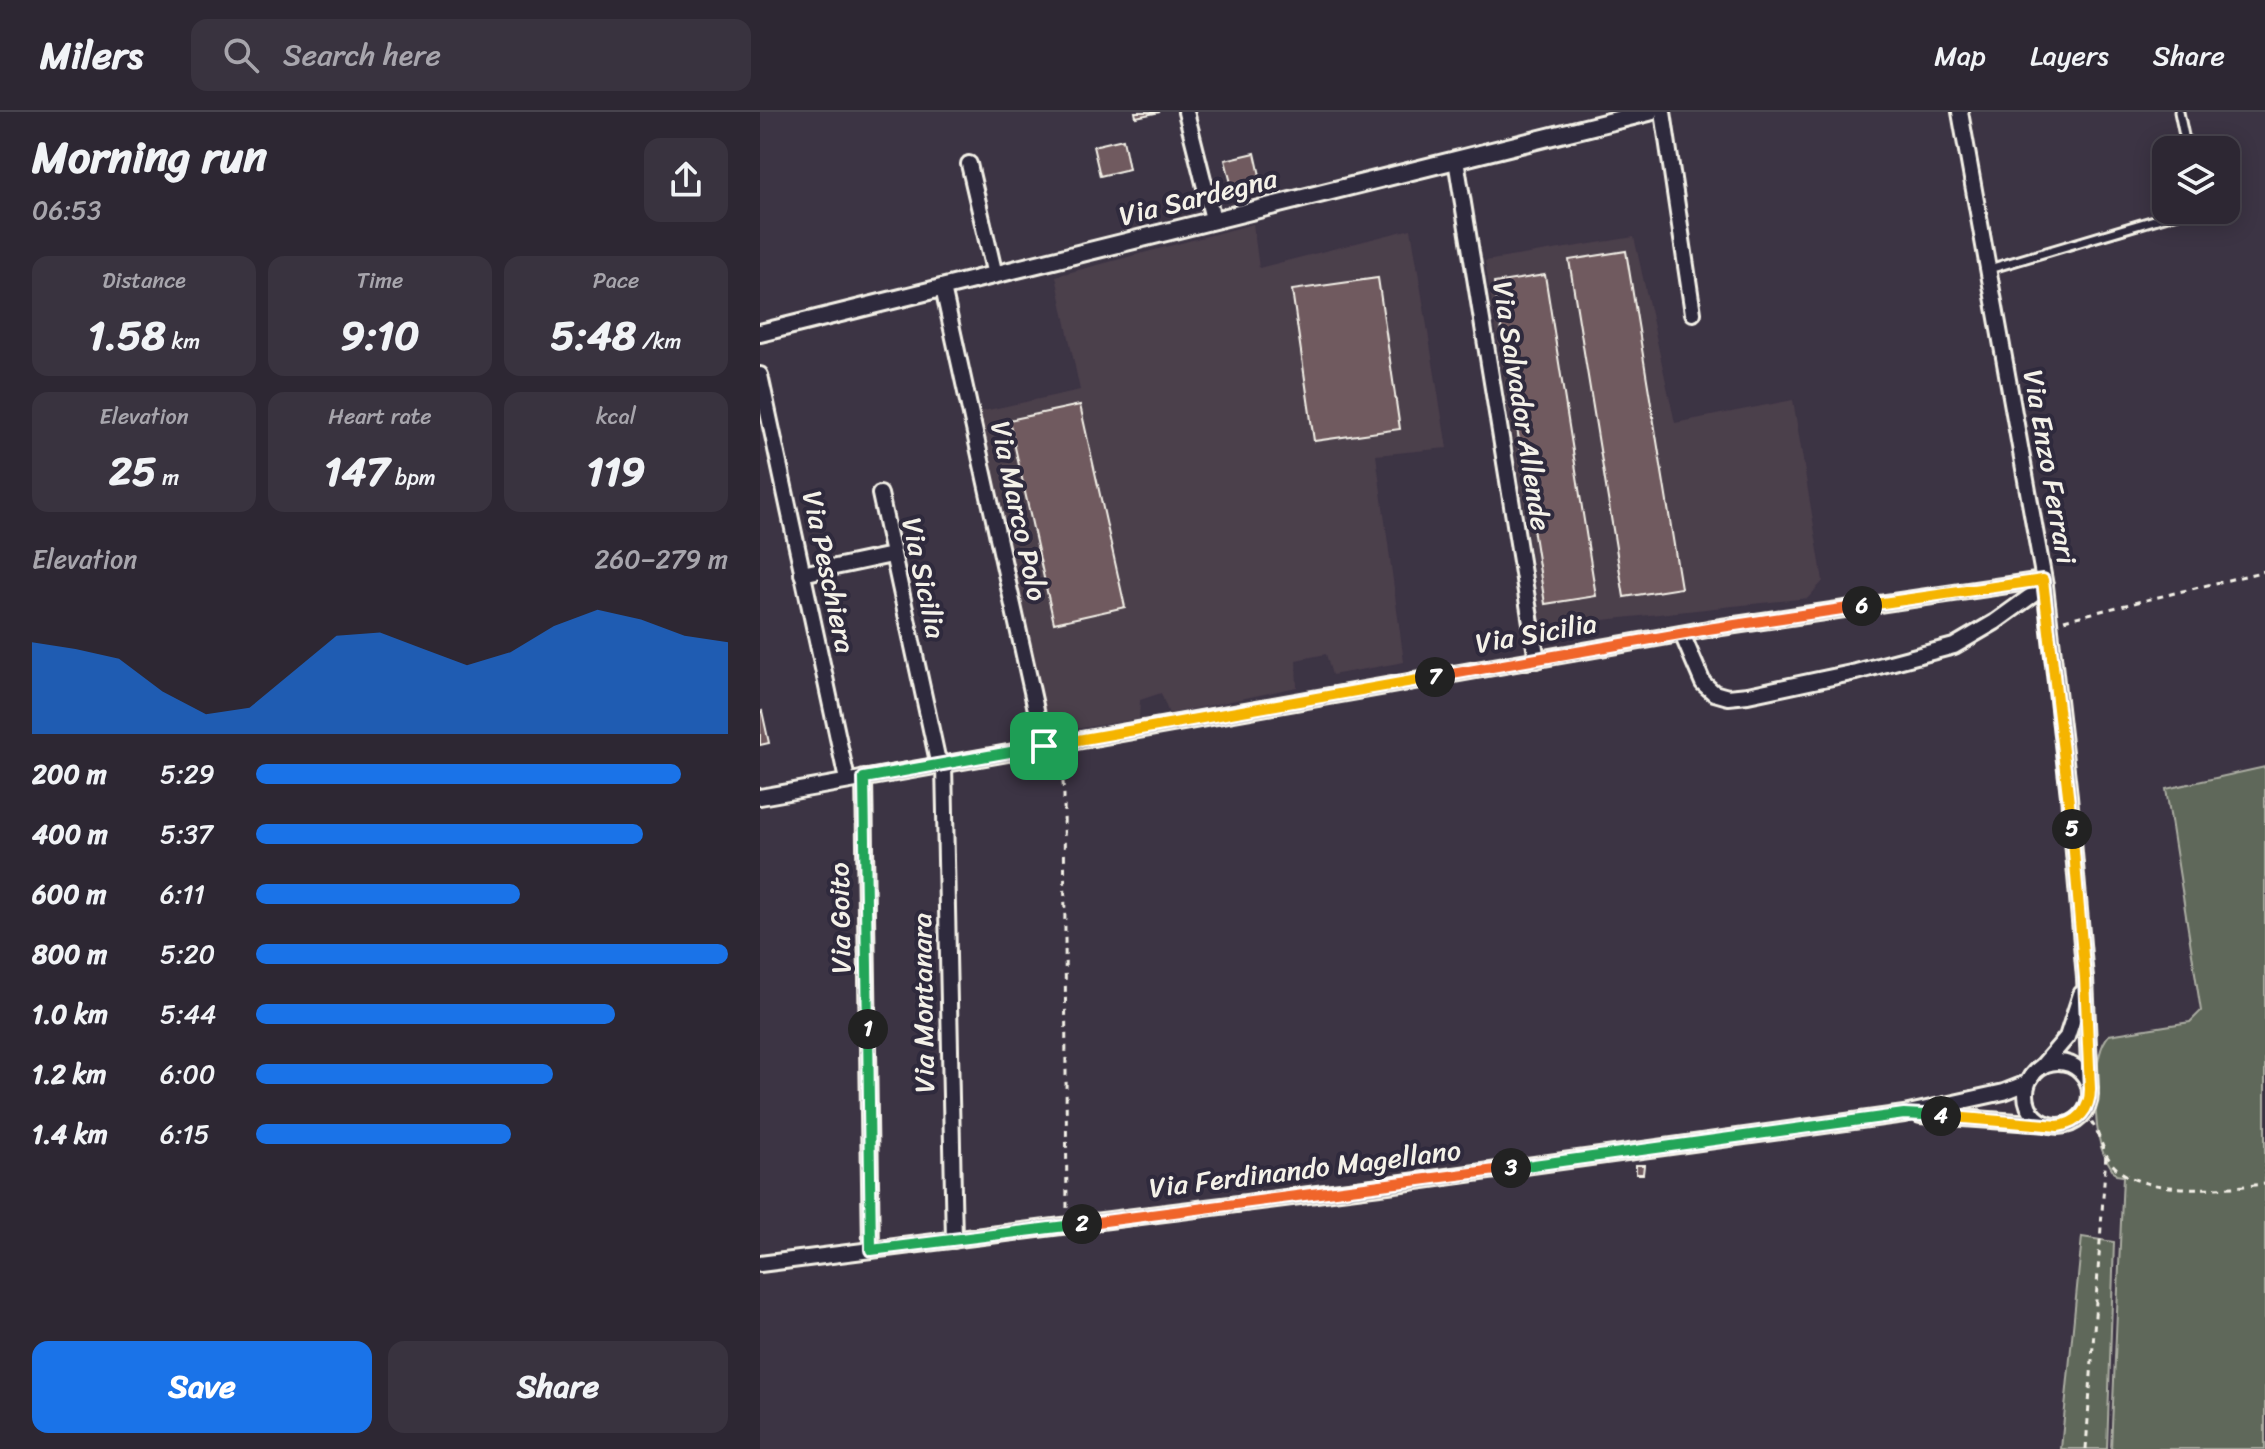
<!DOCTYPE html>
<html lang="en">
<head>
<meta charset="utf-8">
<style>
	:root { --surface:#2d2733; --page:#39333f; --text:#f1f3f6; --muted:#a7a5ac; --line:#48444e; --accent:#1a73e8 }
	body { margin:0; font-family:Sriracha,sans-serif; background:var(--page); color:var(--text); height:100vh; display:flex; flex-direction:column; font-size:30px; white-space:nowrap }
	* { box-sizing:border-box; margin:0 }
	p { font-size:26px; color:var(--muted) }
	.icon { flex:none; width:44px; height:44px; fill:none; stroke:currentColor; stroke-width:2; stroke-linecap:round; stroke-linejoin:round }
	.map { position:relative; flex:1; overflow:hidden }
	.side { display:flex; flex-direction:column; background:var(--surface); width:760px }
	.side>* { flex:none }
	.fabs { position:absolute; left:1392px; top:24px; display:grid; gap:16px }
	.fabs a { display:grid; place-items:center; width:88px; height:88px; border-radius:16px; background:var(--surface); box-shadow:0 4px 20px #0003,0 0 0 2px var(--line); font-size:40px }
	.pin { position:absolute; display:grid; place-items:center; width:68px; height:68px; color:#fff; margin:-34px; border-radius:16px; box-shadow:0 4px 12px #0006 }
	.km { position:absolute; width:40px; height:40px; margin:-20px; border-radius:50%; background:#222; color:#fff; font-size:22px; line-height:40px; text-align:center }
	.round { display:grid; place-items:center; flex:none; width:84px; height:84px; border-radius:16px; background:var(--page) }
	.summary { display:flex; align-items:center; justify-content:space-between; height:136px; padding:0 32px }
	h1 { font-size:44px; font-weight:700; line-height:60px }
	.metrics { display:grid; grid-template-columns:repeat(3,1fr); gap:12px; height:136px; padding:8px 32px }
	.metrics div { display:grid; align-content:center; border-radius:16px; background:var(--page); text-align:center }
	.metrics b { font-size:40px; font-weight:700 }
	.metrics small { font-size:22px; font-weight:400 }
	.metrics p { font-size:22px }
	.chart { height:224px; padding:16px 32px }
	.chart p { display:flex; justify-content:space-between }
	.chart svg { width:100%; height:144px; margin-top:8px; fill:var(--accent); opacity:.7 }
	.button { display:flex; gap:16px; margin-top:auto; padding:16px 32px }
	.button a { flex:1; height:92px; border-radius:16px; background:var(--accent); color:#fff; font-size:32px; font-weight:700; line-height:92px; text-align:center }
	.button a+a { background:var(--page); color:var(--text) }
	ul { padding:0 32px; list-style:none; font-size:26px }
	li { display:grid; grid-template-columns:128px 96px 1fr; align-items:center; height:60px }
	li i { height:20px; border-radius:10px; background:var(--accent) }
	header { display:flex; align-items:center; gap:48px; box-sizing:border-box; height:112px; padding:0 40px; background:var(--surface); border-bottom:2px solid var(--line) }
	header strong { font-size:38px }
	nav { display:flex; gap:44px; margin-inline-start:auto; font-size:28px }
	.search { width:560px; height:72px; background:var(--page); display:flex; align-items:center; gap:20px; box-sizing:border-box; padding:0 28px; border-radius:16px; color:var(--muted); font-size:30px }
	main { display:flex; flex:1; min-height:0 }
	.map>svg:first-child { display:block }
	.built { fill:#4c3f4c }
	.green { fill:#5f675a; stroke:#aaaca1; stroke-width:2 }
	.building { fill:#705a5f; stroke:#f4f1e8; stroke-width:2 }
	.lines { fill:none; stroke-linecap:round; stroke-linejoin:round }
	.service-casing { stroke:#f4f1e8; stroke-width:13 }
	.minor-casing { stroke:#f4f1e8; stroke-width:20 }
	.tertiary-casing { stroke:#f4f1e8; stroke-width:22 }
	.path { stroke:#f4f1e8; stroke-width:3; stroke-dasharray:6 6; stroke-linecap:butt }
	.service { stroke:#2f2a3d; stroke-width:7 }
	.minor { stroke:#2f2a3d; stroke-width:14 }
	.tertiary { stroke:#2f2a3d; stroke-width:16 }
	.split-1-casing { stroke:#fff; stroke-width:16 }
	.split-2-casing { stroke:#fff; stroke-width:16 }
	.split-3-casing { stroke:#fff; stroke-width:16 }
	.split-4-casing { stroke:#fff; stroke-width:16 }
	.split-5-casing { stroke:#fff; stroke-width:16 }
	.split-6-casing { stroke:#fff; stroke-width:16 }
	.split-7-casing { stroke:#fff; stroke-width:16 }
	.split-8-casing { stroke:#fff; stroke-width:16 }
	.split-1 { stroke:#22a559; stroke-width:10 }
	.split-2 { stroke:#22a559; stroke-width:10 }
	.split-3 { stroke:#f0652b; stroke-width:10 }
	.split-4 { stroke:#22a559; stroke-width:10 }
	.split-5 { stroke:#f5b400; stroke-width:10 }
	.split-6 { stroke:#f5b400; stroke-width:10 }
	.split-7 { stroke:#f0652b; stroke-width:10 }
	.split-8 { stroke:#f5b400; stroke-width:10 }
	.labels { text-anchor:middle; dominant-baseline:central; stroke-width:8; stroke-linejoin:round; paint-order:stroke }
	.street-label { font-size:28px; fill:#f4f1e8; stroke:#2f2a3d }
</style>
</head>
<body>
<header>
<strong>Milers</strong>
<div class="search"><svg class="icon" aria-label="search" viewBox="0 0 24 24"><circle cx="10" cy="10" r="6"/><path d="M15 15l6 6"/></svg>Search here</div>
<nav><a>Map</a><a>Layers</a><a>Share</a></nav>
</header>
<main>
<section class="side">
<div class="summary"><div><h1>Morning run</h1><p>06:53</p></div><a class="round"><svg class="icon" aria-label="share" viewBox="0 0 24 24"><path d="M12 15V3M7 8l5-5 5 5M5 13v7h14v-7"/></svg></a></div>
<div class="metrics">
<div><p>Distance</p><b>1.58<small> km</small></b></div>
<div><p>Time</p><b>9:10</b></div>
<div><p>Pace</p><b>5:48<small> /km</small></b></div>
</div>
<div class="metrics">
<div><p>Elevation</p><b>25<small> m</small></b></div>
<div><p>Heart rate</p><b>147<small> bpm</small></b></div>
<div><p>kcal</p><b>119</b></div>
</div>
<div class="chart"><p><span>Elevation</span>260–279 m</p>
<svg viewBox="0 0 160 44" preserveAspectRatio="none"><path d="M0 44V16L10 18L20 21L30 31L40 38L50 36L60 25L70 14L80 13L90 18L100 23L110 19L120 11L130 6L140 9L150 14L160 16V44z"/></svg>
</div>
<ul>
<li><b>200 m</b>5:29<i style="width:90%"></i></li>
<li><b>400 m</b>5:37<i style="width:82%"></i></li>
<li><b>600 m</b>6:11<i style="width:56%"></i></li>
<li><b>800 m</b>5:20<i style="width:100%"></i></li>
<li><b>1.0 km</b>5:44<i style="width:76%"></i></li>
<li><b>1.2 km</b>6:00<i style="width:63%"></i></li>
<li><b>1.4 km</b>6:15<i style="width:54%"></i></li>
</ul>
<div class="button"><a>Save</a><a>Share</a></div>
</section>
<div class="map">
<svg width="1505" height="1337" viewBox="0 0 1505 1337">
	<rect width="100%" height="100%" fill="#3c3444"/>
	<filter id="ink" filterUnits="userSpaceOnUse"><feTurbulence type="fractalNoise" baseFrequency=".0125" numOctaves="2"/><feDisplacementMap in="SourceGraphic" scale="16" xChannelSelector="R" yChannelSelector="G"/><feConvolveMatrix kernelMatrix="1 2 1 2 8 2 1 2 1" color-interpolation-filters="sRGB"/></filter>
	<g filter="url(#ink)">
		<!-- built -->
		<g class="built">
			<polygon points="493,112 499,156 651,117 687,336 616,343 644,550 572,563 566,542 536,548 537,575 409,602 401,581 380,588 379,607 290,621 219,300 320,278 296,164"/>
			<polygon points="874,125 915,311 1033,288 1063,469 1048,486 834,509 829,519 785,531 725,149"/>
		</g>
		<!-- green -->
		<g class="green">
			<path d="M1505,655V1337H1351L1363,1064L1356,1063C1350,1054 1344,1045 1341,1035C1334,1010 1331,942 1349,923L1430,910L1441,899L1406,677Z"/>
			<polygon points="1322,1125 1354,1130 1347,1337 1301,1337"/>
		</g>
		<!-- building -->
		<g class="building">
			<polygon points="375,0 400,0 376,5"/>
			<polygon points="363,27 369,57 340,64 333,34"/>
			<polygon points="495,41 501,68 472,75 465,48"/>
			<polygon points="866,139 921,476 864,485 809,148"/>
			<polygon points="785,163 836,484 785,492 734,171"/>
			<polygon points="618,166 640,317 554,329 532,178"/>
			<polygon points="320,293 365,495 294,511 249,308"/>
			<polygon points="2,599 9,631 0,633 0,600"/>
			<polygon points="876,1053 884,1053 883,1062 876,1062"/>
		</g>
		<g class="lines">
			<defs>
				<g id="service">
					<polyline points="1419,0 1427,38"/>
					<polyline points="1229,157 1428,98"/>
				</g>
				<g id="minor">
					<polyline points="426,0 453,107"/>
					<polyline points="903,0 933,201"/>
					<polyline points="1200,0 1285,474 1309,684 1325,866 1330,977"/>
					<polyline points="696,48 777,548"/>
					<polyline points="209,52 235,163"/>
					<polyline points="183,176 284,634"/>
					<polyline points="0,263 87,668"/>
					<polyline points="120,382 177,645 184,653 194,1128"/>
					<polyline points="42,462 132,443"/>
					<polyline points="922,522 943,571 954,581 968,585 988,583 1096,560 1194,534 1235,510 1285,474"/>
					<polyline points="104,666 111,1138"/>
					<polyline points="0,685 948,517 1283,468"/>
					<circle cx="1298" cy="982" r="32"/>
					<polyline points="1283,953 1307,925 1321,882"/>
					<polyline points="1160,1003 1287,1012"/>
					<polyline points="0,1152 628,1073 1144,1002 1244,980 1267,971 1273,962"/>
				</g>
				<polyline id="tertiary" points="0,221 889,0"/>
			</defs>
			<!-- service casing -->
			<use href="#service" class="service-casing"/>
			<!-- minor casing -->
			<use href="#minor" class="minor-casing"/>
			<!-- tertiary casing -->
			<use href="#tertiary" class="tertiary-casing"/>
			<!-- path -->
			<g class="path">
				<polyline points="1304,508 1505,459"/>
				<polyline points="301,646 304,683 307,1098"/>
				<path d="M1323,1001C1340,1014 1340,1039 1354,1054C1383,1085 1466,1076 1505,1072"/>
				<polyline points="1326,1337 1346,1041"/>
			</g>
			<!-- service -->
			<use href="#service" class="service"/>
			<!-- minor -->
			<use href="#minor" class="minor"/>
			<!-- tertiary -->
			<use href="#tertiary" class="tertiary"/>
		</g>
	</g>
	<g class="lines" filter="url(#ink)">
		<defs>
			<polyline id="split-1" points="108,917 104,666 284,634"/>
			<polyline id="split-2" points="108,917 111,1138 322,1112"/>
			<polyline id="split-3" points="322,1112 751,1056"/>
			<polyline id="split-4" points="751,1056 1144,1002 1181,1004"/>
			<path id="split-5" d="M1181,1004L1298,1014C1318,1011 1330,998 1330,977L1325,866L1312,717"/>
			<polyline id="split-6" points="1102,494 1283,468 1312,717"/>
			<polyline id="split-7" points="675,565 948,517 1102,494"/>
			<polyline id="split-8" points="284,634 675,565"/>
		</defs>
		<!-- split-1 casing -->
		<use href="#split-1" class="split-1-casing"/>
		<!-- split-2 casing -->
		<use href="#split-2" class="split-2-casing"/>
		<!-- split-3 casing -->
		<use href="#split-3" class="split-3-casing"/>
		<!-- split-4 casing -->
		<use href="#split-4" class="split-4-casing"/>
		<!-- split-5 casing -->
		<use href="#split-5" class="split-5-casing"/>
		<!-- split-6 casing -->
		<use href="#split-6" class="split-6-casing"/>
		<!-- split-7 casing -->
		<use href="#split-7" class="split-7-casing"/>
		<!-- split-8 casing -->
		<use href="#split-8" class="split-8-casing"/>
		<!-- split-1 -->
		<use href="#split-1" class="split-1"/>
		<!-- split-2 -->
		<use href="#split-2" class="split-2"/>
		<!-- split-3 -->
		<use href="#split-3" class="split-3"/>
		<!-- split-4 -->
		<use href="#split-4" class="split-4"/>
		<!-- split-5 -->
		<use href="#split-5" class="split-5"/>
		<!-- split-6 -->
		<use href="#split-6" class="split-6"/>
		<!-- split-7 -->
		<use href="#split-7" class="split-7"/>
		<!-- split-8 -->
		<use href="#split-8" class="split-8"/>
	</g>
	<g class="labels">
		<!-- street labels -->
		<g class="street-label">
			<text transform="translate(438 85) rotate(-14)">Via Sardegna</text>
			<text transform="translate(762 294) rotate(81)">Via Salvador Allende</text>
			<text transform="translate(1290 355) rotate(80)">Via Enzo Ferrari</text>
			<text transform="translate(259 399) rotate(78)">Via Marco Polo</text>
			<text transform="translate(69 460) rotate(78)">Via Peschiera</text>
			<text transform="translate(164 466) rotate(78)">Via Sicilia</text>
			<text transform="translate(776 521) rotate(-10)">Via Sicilia</text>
			<text transform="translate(80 806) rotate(-91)">Via Goito</text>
			<text transform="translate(163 891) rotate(-91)">Via Montanara</text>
			<text transform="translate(545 1057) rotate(-7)">Via Ferdinando Magellano</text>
		</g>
	</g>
</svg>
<div class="fabs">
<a><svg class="icon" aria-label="layers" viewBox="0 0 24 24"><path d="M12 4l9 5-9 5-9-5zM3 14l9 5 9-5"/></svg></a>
</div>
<div class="pin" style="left:284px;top:634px;background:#1e9e55"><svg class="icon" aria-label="arrive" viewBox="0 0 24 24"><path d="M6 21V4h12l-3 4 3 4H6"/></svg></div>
<b class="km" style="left:108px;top:917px">1</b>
<b class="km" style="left:322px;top:1112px">2</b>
<b class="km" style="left:751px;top:1056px">3</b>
<b class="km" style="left:1181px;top:1004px">4</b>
<b class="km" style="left:1312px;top:717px">5</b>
<b class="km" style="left:1102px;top:494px">6</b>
<b class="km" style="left:675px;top:565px">7</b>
</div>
</main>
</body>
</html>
